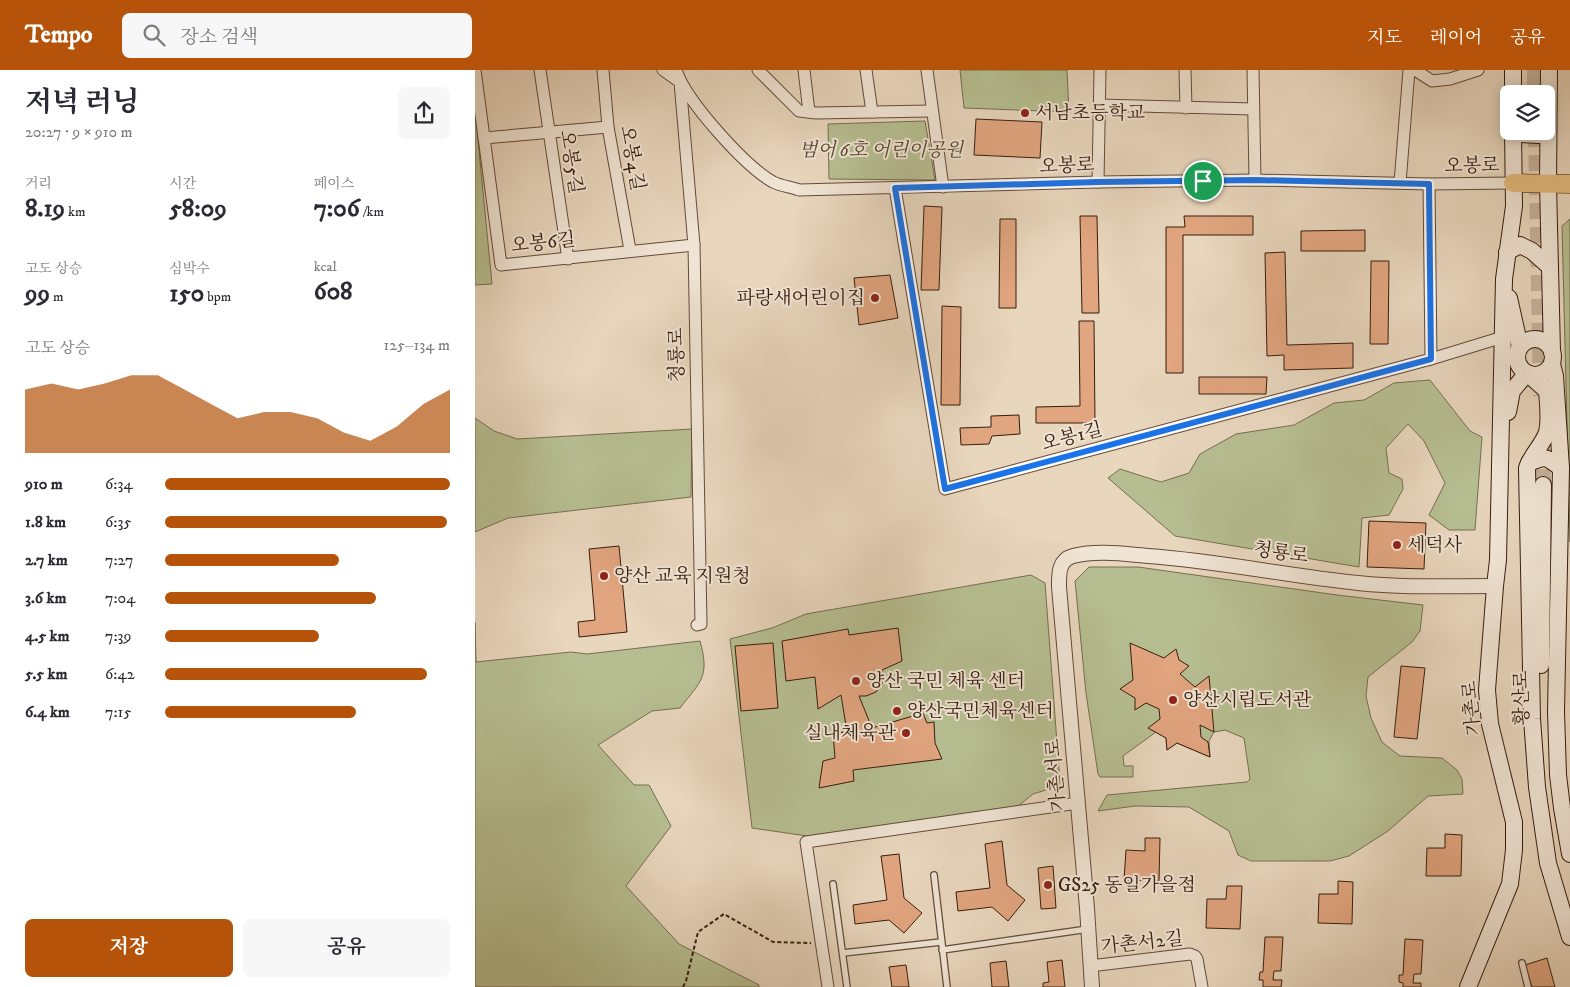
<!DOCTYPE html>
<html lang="ko">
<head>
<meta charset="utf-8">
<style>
	:root { --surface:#fff; --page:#f7f7f7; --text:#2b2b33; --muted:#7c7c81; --accent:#b45309 }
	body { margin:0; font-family:"IM FELL DW Pica","Noto Serif KR",serif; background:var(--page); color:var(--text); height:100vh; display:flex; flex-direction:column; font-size:19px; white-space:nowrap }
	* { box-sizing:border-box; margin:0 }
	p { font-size:16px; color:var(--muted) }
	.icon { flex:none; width:28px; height:28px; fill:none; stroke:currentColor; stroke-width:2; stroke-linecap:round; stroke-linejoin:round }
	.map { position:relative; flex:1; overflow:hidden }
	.side { display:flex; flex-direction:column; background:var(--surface); width:475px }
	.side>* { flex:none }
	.controls { position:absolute; left:1025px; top:15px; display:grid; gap:10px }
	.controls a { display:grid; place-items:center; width:55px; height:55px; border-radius:8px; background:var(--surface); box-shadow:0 2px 12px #0003; font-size:25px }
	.pin { position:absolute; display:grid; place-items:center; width:42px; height:42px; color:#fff; margin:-21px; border:2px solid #fff; border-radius:50%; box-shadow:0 1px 5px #0007 }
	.round { display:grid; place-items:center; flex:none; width:52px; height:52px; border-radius:8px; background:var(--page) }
	.overview { display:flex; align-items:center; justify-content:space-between; height:85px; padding:0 25px }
	h1 { font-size:28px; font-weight:700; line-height:38px }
	.metrics { display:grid; grid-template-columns:repeat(3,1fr); gap:8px; height:85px; padding:5px 25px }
	.metrics div { display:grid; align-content:center }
	.metrics b { font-size:25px; font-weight:700 }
	.metrics small { font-size:14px; font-weight:400 }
	.metrics p { font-size:14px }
	.chart { height:140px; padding:10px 25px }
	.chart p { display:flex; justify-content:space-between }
	.chart svg { width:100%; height:90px; margin-top:5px; fill:var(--accent); opacity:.7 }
	.button { display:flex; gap:10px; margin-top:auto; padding:10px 25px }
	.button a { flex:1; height:58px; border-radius:8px; background:var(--accent); color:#fff; font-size:20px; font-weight:700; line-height:58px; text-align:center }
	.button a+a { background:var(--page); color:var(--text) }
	ul { padding:0 25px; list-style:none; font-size:16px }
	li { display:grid; grid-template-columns:80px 60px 1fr; align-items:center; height:38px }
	li i { height:12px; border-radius:6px; background:var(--accent) }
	header { display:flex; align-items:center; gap:30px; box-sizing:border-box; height:70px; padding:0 25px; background:var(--accent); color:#fff }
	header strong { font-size:24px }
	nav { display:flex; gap:28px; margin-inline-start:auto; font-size:18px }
	.search { width:350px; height:45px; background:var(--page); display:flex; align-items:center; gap:12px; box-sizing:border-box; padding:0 18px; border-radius:8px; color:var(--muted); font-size:19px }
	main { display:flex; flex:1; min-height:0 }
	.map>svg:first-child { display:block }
	.green { fill:#b6be91; stroke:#766e4f }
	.building { fill:#e1a57f; stroke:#371d0d }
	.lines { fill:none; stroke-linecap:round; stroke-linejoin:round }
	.secondary-tunnel { stroke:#c5b19a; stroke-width:16; stroke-dasharray:16 8; stroke-linecap:butt }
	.service-casing { stroke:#634b39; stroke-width:8 }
	.minor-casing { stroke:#634b39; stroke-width:13 }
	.tertiary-casing { stroke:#634b39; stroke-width:16 }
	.secondary-casing { stroke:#371d0d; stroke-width:18 }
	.primary-casing { stroke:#371d0d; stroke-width:19 }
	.path { stroke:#371d0d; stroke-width:2; stroke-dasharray:4 2.5; stroke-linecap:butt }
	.service { stroke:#f0e4d4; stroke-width:5.5 }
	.minor { stroke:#f0e4d4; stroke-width:11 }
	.tertiary { stroke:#f0e4d4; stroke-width:14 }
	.secondary { stroke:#f0e4d4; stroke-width:16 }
	.primary { stroke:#e4bb7e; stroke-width:18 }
	.route-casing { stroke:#fff; stroke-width:10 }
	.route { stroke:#1a73e8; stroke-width:6 }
	.poi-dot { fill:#8f2418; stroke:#f0e4d4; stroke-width:2 }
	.labels { text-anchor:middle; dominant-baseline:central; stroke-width:4; stroke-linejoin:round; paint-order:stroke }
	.poi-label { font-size:19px; fill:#371d0d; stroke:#f0e4d4; text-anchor:start }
	.park-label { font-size:19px; font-style:italic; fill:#57452e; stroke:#f0e4d4 }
	.street-label { font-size:19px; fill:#371d0d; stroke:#f0e4d4 }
</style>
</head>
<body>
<header>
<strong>Tempo</strong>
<div class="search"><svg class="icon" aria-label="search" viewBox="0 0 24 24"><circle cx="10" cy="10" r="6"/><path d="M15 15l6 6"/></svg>장소 검색</div>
<nav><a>지도</a><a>레이어</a><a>공유</a></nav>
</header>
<main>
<section class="side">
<div class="overview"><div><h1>저녁 러닝</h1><p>20:27 · 9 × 910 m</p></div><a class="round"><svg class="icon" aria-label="share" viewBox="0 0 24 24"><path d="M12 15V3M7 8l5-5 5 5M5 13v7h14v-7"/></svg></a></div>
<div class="metrics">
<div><p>거리</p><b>8.19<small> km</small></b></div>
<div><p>시간</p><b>58:09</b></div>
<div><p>페이스</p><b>7:06<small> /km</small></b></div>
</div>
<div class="metrics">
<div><p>고도 상승</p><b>99<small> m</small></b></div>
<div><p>심박수</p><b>150<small> bpm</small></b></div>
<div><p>kcal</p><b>608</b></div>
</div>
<div class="chart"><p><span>고도 상승</span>125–134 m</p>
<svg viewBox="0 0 160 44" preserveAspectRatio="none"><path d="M0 44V13L10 10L20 13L30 10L40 6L50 6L60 13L70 20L80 27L90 24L100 24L110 27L120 34L130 38L140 31L150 20L160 13V44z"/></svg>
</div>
<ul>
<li><b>910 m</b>6:34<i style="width:100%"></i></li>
<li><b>1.8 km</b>6:35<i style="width:99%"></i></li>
<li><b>2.7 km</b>7:27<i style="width:61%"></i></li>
<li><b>3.6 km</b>7:04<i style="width:74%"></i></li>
<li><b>4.5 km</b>7:39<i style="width:54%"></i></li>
<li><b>5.5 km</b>6:42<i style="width:92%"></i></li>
<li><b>6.4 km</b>7:15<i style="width:67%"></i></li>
</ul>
<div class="button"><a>저장</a><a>공유</a></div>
</section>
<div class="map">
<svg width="1095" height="917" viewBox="0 0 1095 917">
	<rect width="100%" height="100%" fill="#e8d6bd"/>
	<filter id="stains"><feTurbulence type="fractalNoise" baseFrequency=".004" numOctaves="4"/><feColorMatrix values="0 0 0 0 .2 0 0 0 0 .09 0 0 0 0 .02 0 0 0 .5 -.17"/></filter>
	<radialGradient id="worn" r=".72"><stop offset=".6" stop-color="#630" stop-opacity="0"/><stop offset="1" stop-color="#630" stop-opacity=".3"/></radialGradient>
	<!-- green -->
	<g class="green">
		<polygon points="485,0 592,0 594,42 489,38"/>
		<polygon points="0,39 17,214 0,215"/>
		<polygon points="450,51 460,110 354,109 353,54"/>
		<polygon points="1095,149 1095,472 1087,156"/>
		<polygon points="955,310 995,361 1007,367 1000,460 974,460 954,445 970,413 949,371 933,354 911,378 914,403 927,409 928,419 914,445 887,448 884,497 700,466 633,408 645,399 686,412 714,403 725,384 761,364 819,355 859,333 889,330 919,313"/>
		<polygon points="0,348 19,361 42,369 217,359 216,427 33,448 0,462"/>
		<polygon points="614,497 663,497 862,525 948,535 945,561 937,572 893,607 891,626 896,648 907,672 925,686 967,688 982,700 987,709 988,724 953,726 913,761 874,786 855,791 776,791 763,785 754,761 714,737 660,736 623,741 632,725 772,712 775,709 769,668 750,660 739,662 734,671 735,687 702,673 692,680 691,668 681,662 648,686 649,696 658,696 658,707 625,707 623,704 611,623 600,511"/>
		<polygon points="556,505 570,513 585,713 584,716 558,724 541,738 332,766 277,758 255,569 297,558 331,544"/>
		<path d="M0,552L1,592L96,582L112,584L225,571C235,607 226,611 205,638L177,641L123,675L159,715H174L196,756L151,816L204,874L284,915V917H0Z"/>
	</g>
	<!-- building -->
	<g class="building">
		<polygon points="501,49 567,52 565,88 499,85"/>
		<polygon points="449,136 467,137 464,220 446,220"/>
		<polygon points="605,146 622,146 624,243 607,243"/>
		<polygon points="709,146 778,146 778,165 708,165 708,303 691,303 691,157 710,157"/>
		<polygon points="525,149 541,149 541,238 524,238"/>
		<polygon points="890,160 890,181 826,181 826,161"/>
		<polygon points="810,182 812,275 878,273 878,298 809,300 809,285 792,286 790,183"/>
		<polygon points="896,191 914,191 913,274 895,274"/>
		<polygon points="415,205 423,248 384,255 379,208"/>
		<polygon points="467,236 486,237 485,335 466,335"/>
		<polygon points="604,251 619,251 620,353 561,353 561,337 605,336"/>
		<polygon points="724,307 792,307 791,324 724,324"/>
		<polygon points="544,345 545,364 517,366 514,374 486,375 485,358 516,357 516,346"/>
		<polygon points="894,451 951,453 949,499 892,497"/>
		<polygon points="144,476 152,562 104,567 103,552 120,550 114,479"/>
		<polygon points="423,558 427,591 407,600 407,614 401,622 391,626 384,626 397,658 448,643 452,653 459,652 460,673 467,689 378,700 379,711 344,718 348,691 360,688 358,663 372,662 366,625 343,639 340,607 311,611 307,571 373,559 374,565"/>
		<polygon points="298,573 303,638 266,641 260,576"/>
		<polygon points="655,573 689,588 701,579 704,590 714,596 705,604 720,617 734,606 739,662 725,655 726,667 733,672 735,687 702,673 692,680 691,668 673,658 685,649 684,639 671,633 660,640 660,628 645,619 658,610"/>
		<polygon points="926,596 950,598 942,669 919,667"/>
		<polygon points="970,764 987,765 986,806 951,806 952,778 970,778"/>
		<polygon points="670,768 685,768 684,811 649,810 651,780 670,781"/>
		<polygon points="527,771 532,815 550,830 533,851 517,837 483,841 481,822 515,818 510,774"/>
		<polygon points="424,784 429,828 447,843 429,863 414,850 380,854 378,835 412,830 406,786"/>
		<polygon points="578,796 581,838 566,839 563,798"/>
		<polygon points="863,811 878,812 877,854 843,853 844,824 863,824"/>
		<polygon points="752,816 767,816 765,859 731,858 732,829 751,829"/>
		<polygon points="790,867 808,867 806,901 799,901 798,910 807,910 806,917 788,917 788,910 784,910 785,902 788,902"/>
		<polygon points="930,869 948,870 946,904 939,904 938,913 946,913 946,917 928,917 928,913 924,912 924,905 928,905"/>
		<polygon points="1072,888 1080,917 1057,917 1050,895"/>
		<polygon points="587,890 590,917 568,917 568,913 574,912 572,892"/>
		<polygon points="531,891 534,917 517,917 515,893"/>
		<polygon points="431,895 434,917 417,917 414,897"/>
	</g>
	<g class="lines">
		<!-- secondary-tunnel -->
		<g class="secondary-tunnel">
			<polyline points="1060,0 1060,24"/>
			<polyline points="1061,61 1066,326"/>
			<polyline points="1067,375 1068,415"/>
		</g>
		<defs>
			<g id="service">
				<polyline points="459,805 472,917"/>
				<polyline points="358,814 372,917"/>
				<polyline points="467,880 613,859"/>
				<polyline points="368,883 466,872"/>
				<polyline points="1047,893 1053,917"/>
			</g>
			<g id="minor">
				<polyline points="0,0 26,195 219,175"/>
				<polyline points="65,0 93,189"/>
				<polyline points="128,0 133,57 155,180"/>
				<polyline points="188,0 205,12 219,175 226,554 222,555"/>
				<path d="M201,0C211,31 270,96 298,112C306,116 316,117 324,120L623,112L780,110L954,114L1038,113"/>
				<polyline points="283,0 324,41 341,43 456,41"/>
				<polyline points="329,0 334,42"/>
				<polyline points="391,0 397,42"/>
				<polyline points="452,0 468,117"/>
				<polyline points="710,0 711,38"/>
				<polyline points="778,0 780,110"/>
				<polyline points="940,0 957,11 975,9 1003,0"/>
				<polyline points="625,35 778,39"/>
				<polyline points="9,68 133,57"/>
				<polyline points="623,112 625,0"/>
				<polyline points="925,113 934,0"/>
				<polyline points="954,114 956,289"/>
				<polyline points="420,118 470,419 956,289 1028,267"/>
				<polyline points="615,896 715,884 720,886 722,889 727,917"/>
				<polyline points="353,917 331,772 603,733"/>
			</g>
			<path id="tertiary" d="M617,917L612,838L584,517C584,505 583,490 598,486C622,480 649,484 673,486C744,491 813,506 883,513C929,518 974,516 1020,516"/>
			<g id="secondary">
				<polyline points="1038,0 1038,24"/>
				<polyline points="1074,0 1073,114 1077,282"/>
				<polyline points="1043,61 1046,64 1064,65 1068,61"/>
				<polyline points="1032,182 1045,175 1057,181 1075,197"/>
				<polyline points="1034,228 1045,277"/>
				<circle cx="1060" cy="287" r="18"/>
				<polyline points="1077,294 1080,306 1086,398 1081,641 1083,705 1087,738 1095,784"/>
				<path d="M1033,342L1037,321L1052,303L1072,321C1073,334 1075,350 1072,362C1068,375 1056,385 1052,398L1057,649L1062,717L1073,793L1095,867"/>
				<path d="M1054,393C1072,385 1071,387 1086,398"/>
				<polyline points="1066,595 1068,415"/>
				<polyline points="993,917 1035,814 1039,780 1039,752 1015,654 1012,620 1020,516 1023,490 1029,209 1039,136 1038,61"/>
			</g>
			<polyline id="primary" points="1038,113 1095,114"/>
		</defs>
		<!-- service casing -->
		<use href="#service" class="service-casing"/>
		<!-- minor casing -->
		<use href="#minor" class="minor-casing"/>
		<!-- tertiary casing -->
		<use href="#tertiary" class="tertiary-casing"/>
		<!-- secondary casing -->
		<use href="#secondary" class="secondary-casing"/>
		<!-- primary casing -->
		<use href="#primary" class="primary-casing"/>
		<!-- path -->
		<polyline class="path" points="208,917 211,911 223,862 249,844 298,872 336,873"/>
		<!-- service -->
		<use href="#service" class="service"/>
		<!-- minor -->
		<use href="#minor" class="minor"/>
		<!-- tertiary -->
		<use href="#tertiary" class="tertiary"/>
		<!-- secondary -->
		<use href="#secondary" class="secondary"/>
		<!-- primary -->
		<use href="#primary" class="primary"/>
	</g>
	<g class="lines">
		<defs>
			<polygon id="route" points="780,110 954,114 956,289 470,419 420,118 623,112"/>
		</defs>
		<!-- route casing -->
		<use href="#route" class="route-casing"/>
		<!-- route -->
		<use href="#route" class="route"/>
	</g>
	<!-- markers -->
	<g class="poi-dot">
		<circle cx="550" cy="43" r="5"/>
		<circle cx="400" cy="228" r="5"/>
		<circle cx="922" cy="475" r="5"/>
		<circle cx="129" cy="506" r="5"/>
		<circle cx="381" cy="611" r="5"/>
		<circle cx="698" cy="630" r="5"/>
		<circle cx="422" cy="641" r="5"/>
		<circle cx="431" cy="663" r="5"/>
		<circle cx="573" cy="815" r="5"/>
	</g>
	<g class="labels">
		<!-- poi labels -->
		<g class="poi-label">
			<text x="560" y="43">서남초등학교</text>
			<text x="390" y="228" text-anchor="end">파랑새어린이집</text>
			<text x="932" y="475">세덕사</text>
			<text x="139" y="506">양산 교육 지원청</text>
			<text x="391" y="611">양산 국민 체육 센터</text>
			<text x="708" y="630">양산시립도서관</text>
			<text x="432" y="641">양산국민체육센터</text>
			<text x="421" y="663" text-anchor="end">실내체육관</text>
			<text x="583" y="815">GS25 동일가을점</text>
		</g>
		<!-- park labels -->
		<g class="park-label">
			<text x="406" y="80">범어 6호 어린이공원</text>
		</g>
		<!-- street labels -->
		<g class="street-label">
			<text transform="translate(157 88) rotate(80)">오봉4길</text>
			<text transform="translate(96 92) rotate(81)">오봉5길</text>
			<text transform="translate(592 96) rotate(-2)">오봉로</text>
			<text transform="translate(997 96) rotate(-1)">오봉로</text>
			<text transform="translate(68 173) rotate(-6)">오봉6길</text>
			<text transform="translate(202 285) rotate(-91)">청룡로</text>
			<text transform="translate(597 367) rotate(-15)">오봉1길</text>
			<text transform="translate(806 483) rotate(8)">청룡로</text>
			<text transform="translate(1047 628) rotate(-91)">황산로</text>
			<text transform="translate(997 638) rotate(-95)">가촌로</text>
			<text transform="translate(581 705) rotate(-95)">가촌서로</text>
			<text transform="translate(667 873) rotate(-6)">가촌서2길</text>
		</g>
	</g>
	<rect width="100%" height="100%" filter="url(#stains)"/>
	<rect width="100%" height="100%" fill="url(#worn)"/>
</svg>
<div class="controls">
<a><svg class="icon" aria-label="layers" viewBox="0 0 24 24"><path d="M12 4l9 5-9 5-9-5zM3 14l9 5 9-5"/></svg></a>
</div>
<div class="pin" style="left:728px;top:111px;background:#1e9e55"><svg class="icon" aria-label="arrive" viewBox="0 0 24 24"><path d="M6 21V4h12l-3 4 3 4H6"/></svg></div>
</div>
</main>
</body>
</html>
